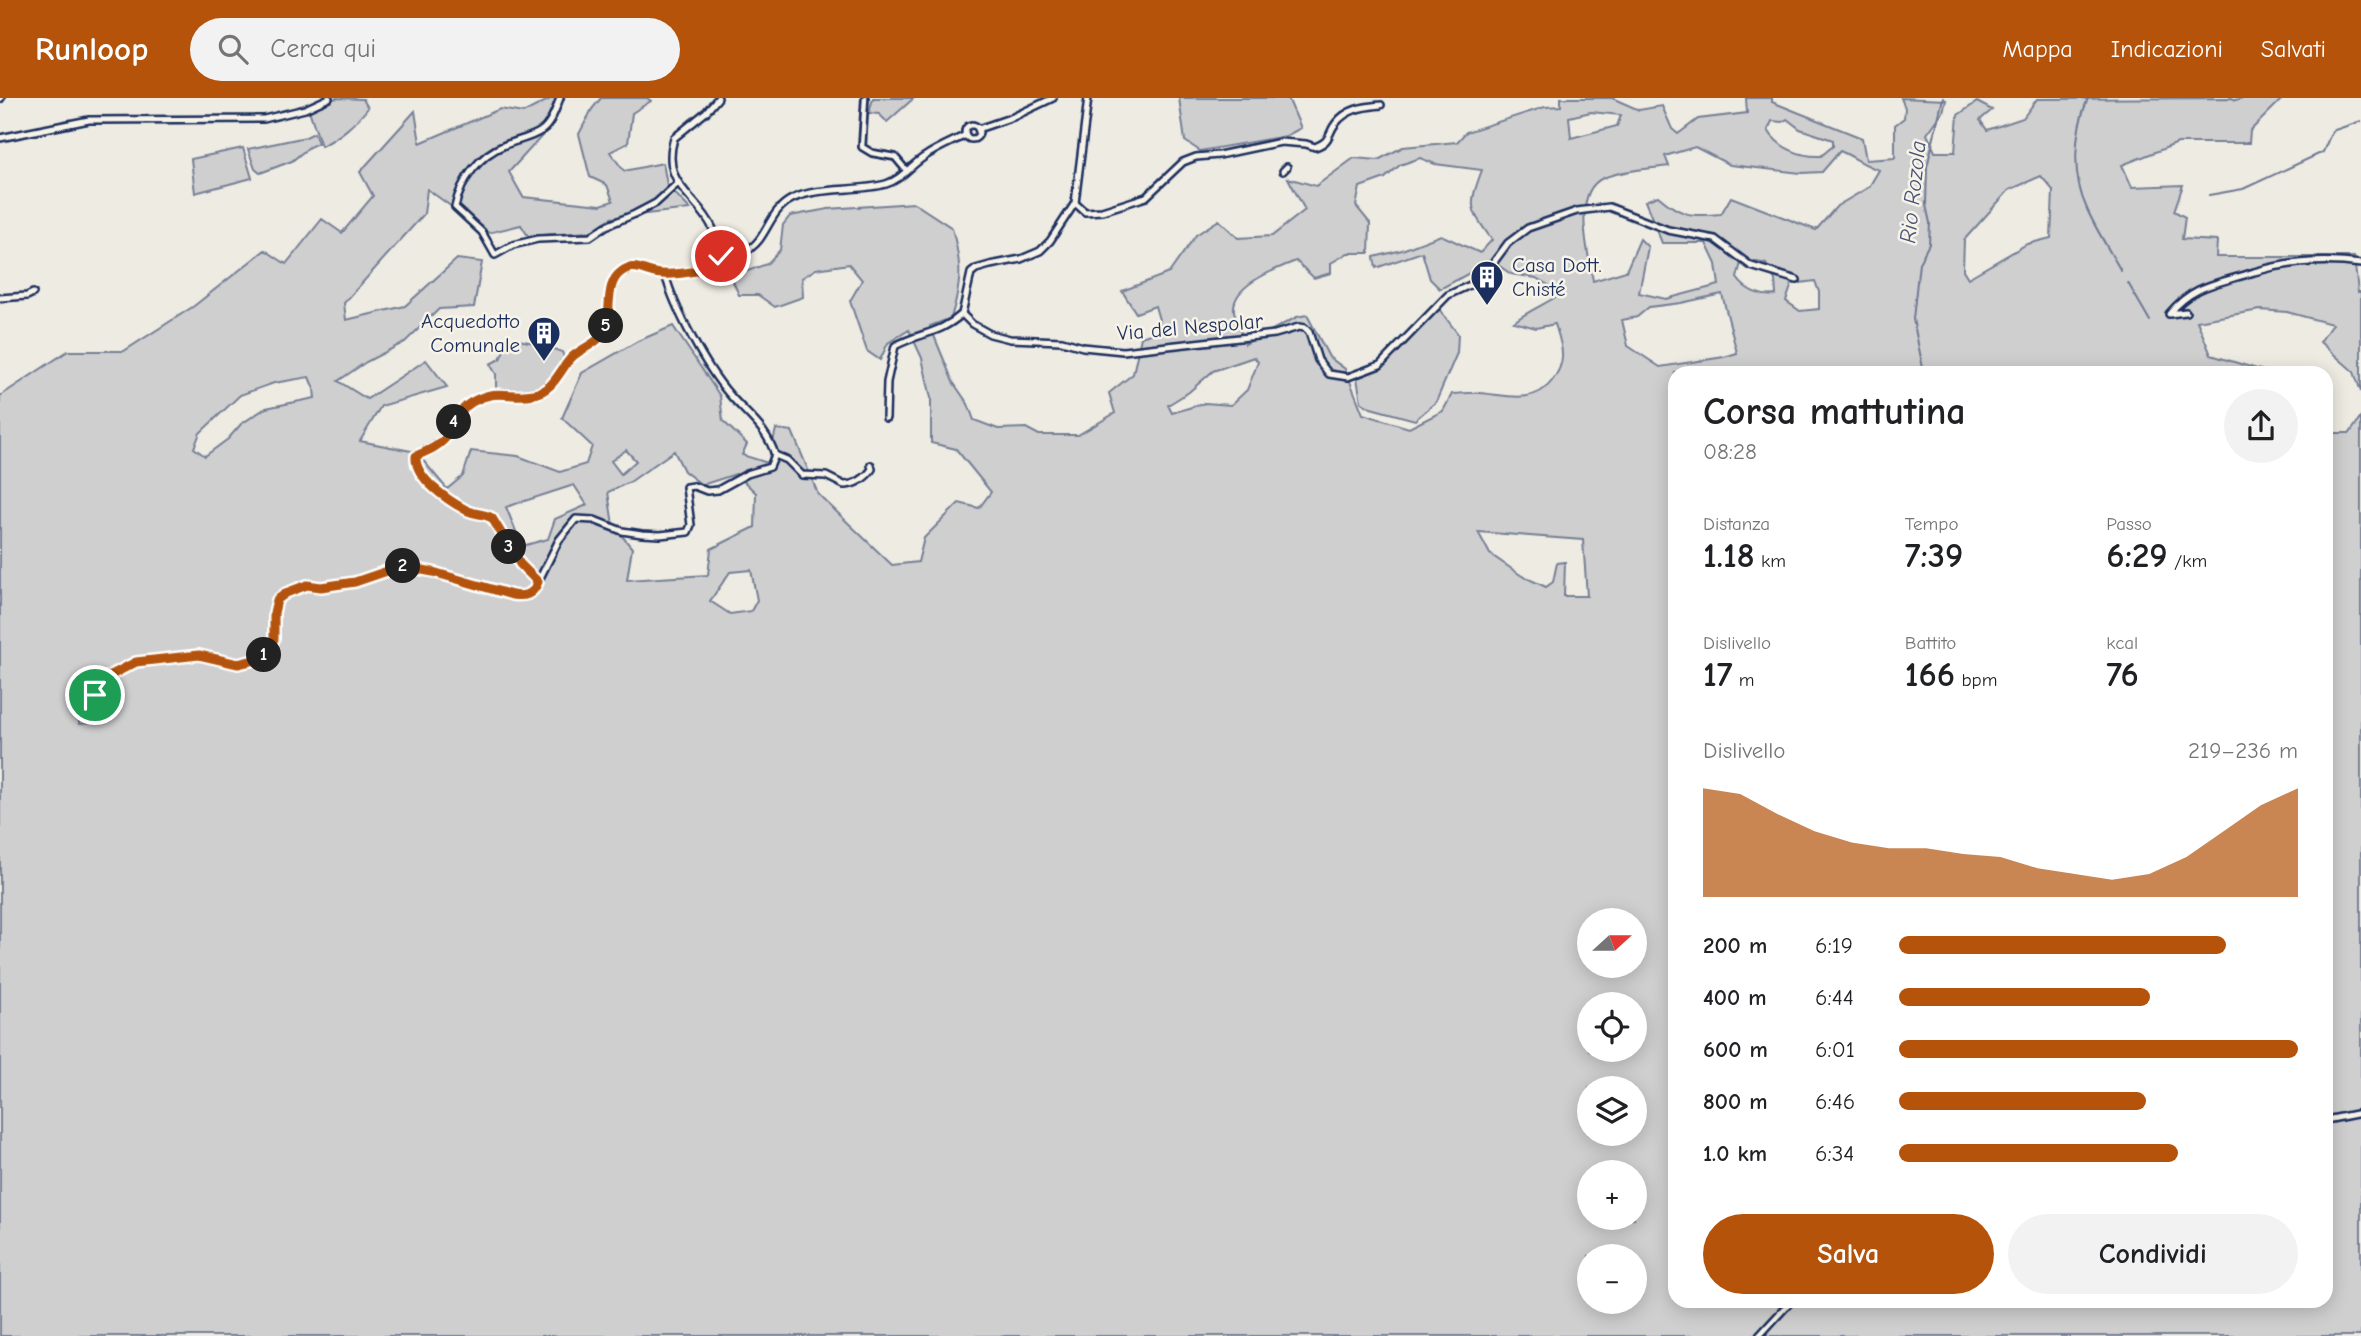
<!DOCTYPE html>
<html lang="it">
<head>
<meta charset="utf-8">
<style>
	:root { --surface:#fff; --page:#f2f2f2; --text:#202124; --muted:#757577; --accent:#b45309 }
	body { margin:0; font-family:"Comic Neue",sans-serif; background:var(--page); color:var(--text); height:100vh; display:flex; flex-direction:column; font-size:26px; white-space:nowrap }
	* { box-sizing:border-box; margin:0 }
	p { font-size:23px; color:var(--muted) }
	.icon { flex:none; width:38px; height:38px; fill:none; stroke:currentColor; stroke-width:2; stroke-linecap:round; stroke-linejoin:round }
	.map { position:relative; flex:1; overflow:hidden }
	.sheet { position:absolute; left:1668px; top:268px; width:665px; height:942px; display:flex; flex-direction:column; background:var(--surface); border-radius:21px; box-shadow:0 4px 18px #0003 }
	.sheet>* { flex:none }
	.needle { width:46px; rotate:69deg }
	.fabs { position:absolute; left:1577px; top:810px; display:grid; gap:14px }
	.fabs a { display:grid; place-items:center; width:70px; height:70px; border-radius:50%; background:var(--surface); box-shadow:0 4px 18px #0003; font-size:35px }
	.pin { position:absolute; display:grid; place-items:center; width:60px; height:60px; color:#fff; margin:-30px; border:4px solid #fff; border-radius:50%; box-shadow:0 2px 7px #0007 }
	.km { position:absolute; width:35px; height:35px; margin:-18px; border-radius:50%; background:#222; color:#fff; font-size:19px; line-height:35px; text-align:center }
	.round { display:grid; place-items:center; flex:none; width:74px; height:74px; border-radius:37px; background:var(--page) }
	.headline { display:flex; align-items:center; justify-content:space-between; height:119px; padding:0 35px }
	h1 { font-size:38px; font-weight:700; line-height:52px }
	.stats { display:grid; grid-template-columns:repeat(3,1fr); gap:10px; height:119px; padding:7px 35px }
	.stats div { display:grid; align-content:center }
	.stats b { font-size:35px; font-weight:700 }
	.stats small { font-size:19px; font-weight:400 }
	.stats p { font-size:19px }
	.chart { height:196px; padding:14px 35px }
	.chart p { display:flex; justify-content:space-between }
	.chart svg { width:100%; height:126px; margin-top:7px; fill:var(--accent); opacity:.7 }
	.cta { display:flex; gap:14px; margin-top:auto; padding:14px 35px }
	.cta a { flex:1; height:80px; border-radius:42px; background:var(--accent); color:#fff; font-size:28px; font-weight:700; line-height:80px; text-align:center }
	.cta a+a { background:var(--page); color:var(--text) }
	ul { padding:0 35px; list-style:none; font-size:23px }
	li { display:grid; grid-template-columns:112px 84px 1fr; align-items:center; height:52px }
	li i { height:18px; border-radius:9px; background:var(--accent) }
	header { display:flex; align-items:center; gap:42px; box-sizing:border-box; height:98px; padding:0 35px; background:var(--accent); color:#fff }
	header strong { font-size:33px }
	nav { display:flex; gap:38px; margin-inline-start:auto; font-size:24px }
	.search { width:490px; height:63px; background:var(--page); display:flex; align-items:center; gap:18px; box-sizing:border-box; padding:0 24px; border-radius:38px; color:var(--muted); font-size:26px }
	.map>svg:first-child { display:block }
	.green { fill:#cfcfcf; stroke:#757f96; stroke-width:2; fill-rule:evenodd }
	.lines { fill:none; stroke-linecap:round; stroke-linejoin:round }
	.stream { stroke:#6e7992; stroke-width:2 }
	.pedestrian-casing { stroke:#1b2f5e; stroke-width:10 }
	.minor-casing { stroke:#1b2f5e; stroke-width:10 }
	.pedestrian { stroke:#f7f3e8; stroke-width:4.5 }
	.minor { stroke:#f7f3e8; stroke-width:5 }
	.route-casing { stroke:#fff; stroke-width:14 }
	.route { stroke:#b45309; stroke-width:9 }
	.labels { text-anchor:middle; dominant-baseline:central; stroke-width:5; stroke-linejoin:round; paint-order:stroke }
	.poi-label { font-size:21px; fill:#1b2f5e; stroke:#f7f3e8; text-anchor:start }
	.street-label { font-size:21px; fill:#1b2f5e; stroke:#f7f3e8 }
	.water-label { font-size:23px; font-style:italic; fill:#455478; stroke:#f7f3e8 }
</style>
</head>
<body>
<header>
<strong>Runloop</strong>
<div class="search"><svg class="icon" aria-label="search" viewBox="0 0 24 24"><circle cx="10" cy="10" r="6"/><path d="M15 15l6 6"/></svg>Cerca qui</div>
<nav><a>Mappa</a><a>Indicazioni</a><a>Salvati</a></nav>
</header>
<div class="map">
<svg width="2361" height="1238" viewBox="0 0 2361 1238">
	<rect width="100%" height="100%" fill="#eeebe2"/>
	<filter id="ink" filterUnits="userSpaceOnUse"><feTurbulence type="fractalNoise" baseFrequency=".0143" numOctaves="2"/><feDisplacementMap in="SourceGraphic" scale="14" xChannelSelector="R" yChannelSelector="G"/><feConvolveMatrix kernelMatrix="1 2 1 2 8 2 1 2 1" color-interpolation-filters="sRGB"/></filter>
	<g filter="url(#ink)">
		<!-- green -->
		<g class="green">
			<path d="M336,0L363,1L368,10C357,24 338,41 321,48L309,12Z"/>
			<path d="M552,0H564L542,38L509,74L523,99L601,107L613,103L607,87L590,79L579,36L592,11L601,0H647L651,3L632,15L628,45L610,54L624,73L663,65L667,87L690,111L611,120L590,134L528,138L521,127L488,135L427,91L424,116L344,205L346,222L405,208L457,161L482,164L474,209L439,211L405,244L366,264L338,283L367,301L426,262L447,289L381,308L360,343L416,354L447,391L463,378L471,353L518,358L560,374L586,366L592,348L562,320L582,275L638,243L673,228L720,298L723,323L747,346L742,357L768,365L776,331L792,333L818,396L892,467L918,464L924,440L959,405L979,410L991,394L956,351L931,345V300L922,260L909,232L888,245L880,262L867,253L850,203L862,182L849,166L816,171L802,180L803,199L775,209L758,197H739L731,179L767,166L780,152L783,127L790,118L828,111L914,105L952,130C962,167 962,184 951,220L930,228L953,284L968,306L974,322L998,331L1026,330L1039,337H1078L1115,315L1109,295L1133,276L1141,239L1162,232L1155,208L1136,215L1122,193L1169,175L1196,137L1219,122L1238,140L1272,138L1305,112L1288,80L1316,88L1354,60L1378,62L1403,49L1457,44L1466,34L1545,9L1561,8V0H1612L1639,12L1662,8L1672,31L1678,36L1698,21L1747,15L1746,0H1772V4L1862,40L1866,62L1895,60V27L1904,20L1905,10L1901,0L1946,2L1943,14L1927,36L1935,54H1955L1958,17L1977,4L1992,12L1980,22L1987,32L2023,20L2037,1L2232,0L2236,2L2242,0H2283L2250,33L2249,45H2178L2122,67L2132,89L2183,87L2174,113L2185,119L2182,141L2217,143L2216,159H2354L2358,194H2361V294L2354,274L2320,244L2332,226L2287,214L2260,212L2197,223L2211,257L2270,275H1675V1202H2326V335H2350L2361,319V1238H0V298L68,253H124L194,208L265,152L286,166L322,121L342,135L373,98L360,74L415,13L420,45L500,11L523,15ZM1591,14L1621,17L1617,28L1571,40L1569,19ZM1787,21L1800,31L1833,42V48L1821,58C1801,59 1778,50 1768,32L1772,23L1783,24ZM1695,49L1730,67L1801,75L1822,74L1840,53C1854,59 1864,67 1879,72L1869,89L1837,108L1816,132L1731,99L1721,116C1691,119 1681,118 1658,98L1645,103L1662,145H1706L1716,166L1719,187L1666,201L1639,195L1648,149L1640,141L1626,173L1593,183C1589,157 1571,94 1603,80C1623,72 1648,71 1669,68L1665,58ZM1420,60L1435,66L1482,72C1468,110 1469,109 1492,142L1480,155L1441,137L1402,152L1374,159L1376,170L1422,154L1430,181L1440,191L1484,167H1498L1511,176L1536,180L1562,195C1546,206 1529,212 1514,224L1536,230L1555,226C1562,249 1568,262 1552,283C1534,307 1506,297 1480,295C1471,294 1462,296 1452,296L1443,313L1409,330L1363,316L1345,271L1329,259L1307,217L1297,219L1245,246C1242,236 1236,224 1234,213C1231,187 1276,171 1296,163L1314,180L1331,175V165L1348,155H1369L1370,125L1356,108L1360,89L1385,80L1400,67ZM2041,78L2053,92L2051,140L2027,146L1968,180L1963,172L1964,142L2009,92ZM1742,161L1766,166L1775,182L1776,197C1761,199 1746,193 1737,180ZM1815,183L1819,194V211L1800,213L1786,203L1792,186ZM1722,196L1737,255L1724,259L1660,269L1628,248L1622,222L1637,219L1649,209L1681,205ZM1254,259L1258,264L1247,292L1231,307L1205,305L1172,315L1168,307L1189,294L1213,273ZM309,279L314,291L315,300L266,310L241,326L228,341L205,358L194,350L200,335L240,297L274,285ZM626,352L636,363L621,376L611,363ZM674,353L684,373L702,387L736,376L756,395L755,429L711,451L708,477L627,482L632,450L613,427L608,394L630,384ZM574,387L587,407L555,421L548,441L522,448L506,409ZM1478,434L1583,442L1587,498H1564L1565,464L1557,465L1553,484L1546,489L1522,478L1490,456ZM751,472L757,502L751,513L730,516L710,503L730,474ZM93,607L99,613L100,624L79,626V615ZM1589,822H1634V868H1589ZM1589,906H1634V952H1589ZM1589,990H1634V1036H1589ZM1589,1074H1634V1120H1589ZM1589,1158H1634V1204H1589Z"/>
			<polygon points="873,0 914,0 887,24 879,16 869,15"/>
			<polygon points="1179,0 1288,0 1301,30 1286,38 1200,53 1185,43"/>
			<polygon points="314,35 318,45 309,49 292,63 260,75 255,71 248,51 306,39"/>
			<polygon points="243,50 252,80 195,95 191,61"/>
			<path d="M1439,211L1458,236L1457,255L1436,304L1415,322L1371,310L1361,304L1357,280C1390,271 1412,237 1435,213Z"/>
			<path d="M518,242L540,246L562,254L565,262L561,263L563,267C539,299 534,295 496,292V276L490,266L500,261L508,243Z"/>
		</g>
		<g class="lines">
			<!-- stream -->
			<g class="stream">
				<path d="M2088,0C2074,34 2071,77 2087,111C2096,132 2110,153 2121,173"/>
				<polyline points="2209,97 2243,91 2323,54 2332,33 2361,23"/>
				<polyline points="2128,185 2150,223"/>
				<polyline points="1924,275 1913,221 1919,165 1929,146 1930,125 1926,107 1927,69 1943,0"/>
			</g>
			<defs>
				<polyline id="pedestrian" points="865,0 862,49 872,55 895,59 906,72"/>
				<g id="minor">
					<path d="M560,0C556,10 551,27 541,33C531,40 517,42 505,47C479,57 461,82 455,109L482,134L495,157L513,147L538,141L590,139L606,128L635,116L656,105L678,85"/>
					<path d="M718,0L706,14L674,40C660,88 698,97 713,131C718,142 715,152 725,161"/>
					<polyline points="1088,0 1075,105 1050,143 1040,153 1021,161 990,167 976,171 971,175 962,216 972,226 990,236 1010,241 1062,243 1083,249 1123,253 1275,236 1299,229 1305,230 1309,234 1318,262 1329,276 1348,279 1380,267 1448,197 1470,187 1488,172 1508,145 1528,130 1577,113 1609,109 1668,132 1715,141 1751,168 1797,182"/>
					<polyline points="0,1 1,0"/>
					<circle cx="972" cy="34" r="7"/>
					<polyline points="978,31 1013,19 1053,0"/>
					<polyline points="0,40 89,22 264,21 305,11 329,0"/>
					<polyline points="1283,73 1287,69"/>
					<path d="M1075,105L1085,114L1102,113L1146,99L1183,64L1196,59L1219,57L1281,44L1306,46L1315,49C1332,43 1327,36 1336,25C1348,10 1364,9 1381,7"/>
					<polyline points="711,155 715,162 724,164"/>
					<path d="M665,176C674,210 706,270 730,297C747,317 767,330 775,357L787,362L802,377L826,378L844,387C855,387 866,380 872,371L871,367"/>
					<polyline points="0,200 27,198 33,195"/>
					<path d="M2186,214L2169,216C2195,185 2219,186 2254,174C2288,164 2326,161 2361,166"/>
					<path d="M886,320L887,284L895,248C921,234 940,236 962,216"/>
					<polyline points="538,484 559,442 576,421 594,422 622,433 642,436 660,437 688,434 691,427 686,389 694,388 707,393 718,392 747,376 770,369 775,357"/>
					<path d="M95,597L92,592L94,586L136,564L199,557L238,566L259,561L269,552L274,541V515L277,502L286,495L307,487L321,489L355,484L402,468L433,474L512,497C525,499 533,497 538,484L520,466L492,420C484,415 475,417 466,412C449,403 414,380 416,358L440,345L465,309C476,301 491,295 505,295C521,295 536,301 550,288C559,280 564,267 572,259C583,249 598,246 605,232C613,214 604,185 623,173C637,164 649,176 663,176C674,176 705,172 715,168C727,164 750,154 759,142C770,127 774,110 792,101C818,88 857,94 886,86C901,82 911,67 924,59C937,50 952,44 966,37"/>
					<polyline points="2326,1022 2361,1015"/>
					<polyline points="1759,1238 1792,1202"/>
				</g>
			</defs>
			<!-- pedestrian casing -->
			<use href="#pedestrian" class="pedestrian-casing"/>
			<!-- minor casing -->
			<use href="#minor" class="minor-casing"/>
			<!-- pedestrian -->
			<use href="#pedestrian" class="pedestrian"/>
			<!-- minor -->
			<use href="#minor" class="minor"/>
		</g>
	</g>
	<g class="lines" filter="url(#ink)">
		<defs>
			<path id="route" d="M95,597L92,592L94,586L136,564L199,557L238,566L259,561L269,552L274,541V515L277,502L286,495L307,487L321,489L355,484L402,468L433,474L512,497C525,499 533,497 538,484L520,466L492,420C484,415 475,417 466,412C449,403 414,380 416,358C427,353 440,348 447,338C455,326 458,312 472,304C500,289 509,301 534,296C554,292 559,273 571,260C580,251 593,248 601,238C615,220 602,188 621,174C635,163 647,176 662,176C677,177 711,172 724,164L725,161L721,158"/>
		</defs>
		<!-- route casing -->
		<use href="#route" class="route-casing"/>
		<!-- route -->
		<use href="#route" class="route"/>
	</g>
	<!-- icons -->
	<defs>
		<symbol id="building-pin" viewBox="-11 -11 22 30"><path d="M0 17L-7.5 6A9.5 9.5 0 1 1 7.5 6Z" fill="#1b2f5e" stroke="#f7f3e8"/><path d="M-4-6H4V6H1V3H-1V6H-4ZM-2.5-4.3h1.7v1.8h-1.7ZM.8-4.3h1.7v1.8H.8ZM-2.5-1h1.7V.8h-1.7ZM.8-1h1.7V.8H.8Z" fill="#fff"/></symbol>
	</defs>
	<g fill-rule="evenodd">
		<use href="#building-pin" x="1468" y="160" width="38" height="52"/>
		<use href="#building-pin" x="525" y="216" width="38" height="52"/>
	</g>
	<g class="labels">
		<!-- poi labels -->
		<g class="poi-label">
			<text x="1512" y="167">Casa Dott.<tspan x="1512" dy="24">Chisté</tspan></text>
			<text x="520" y="223" text-anchor="end">Acquedotto<tspan x="520" dy="24">Comunale</tspan></text>
		</g>
		<!-- street labels -->
		<g class="street-label">
			<text transform="translate(1190 229) rotate(-5)">Via del Nespolar</text>
		</g>
		<!-- water labels -->
		<g class="water-label">
			<text transform="translate(1913 94) rotate(-84)">Rio Rozola</text>
		</g>
	</g>
</svg>
<div class="fabs">
<a><svg class="needle" viewBox="-14 -14 28 28"><path d="M0-13l5 13h-10z" fill="#e53935"/><path d="M0 13l5-13h-10z" fill="#757577"/></svg></a>
<a><svg class="icon" aria-label="locate" viewBox="0 0 24 24"><circle cx="12" cy="12" r="6"/><path d="M12 2v4M12 18v4M2 12h4M18 12h4"/></svg></a>
<a><svg class="icon" aria-label="layers" viewBox="0 0 24 24"><path d="M12 4l9 5-9 5-9-5zM3 14l9 5 9-5"/></svg></a>
<a>+</a>
<a>−</a>
</div>
<div class="pin" style="left:95px;top:597px;background:#1e9e55"><svg class="icon" aria-label="arrive" viewBox="0 0 24 24"><path d="M6 21V4h12l-3 4 3 4H6"/></svg></div>
<div class="pin" style="left:721px;top:158px;background:#d93025"><svg class="icon" aria-label="check" viewBox="0 0 24 24"><path d="M5 12l5 5 9-10"/></svg></div>
<b class="km" style="left:264px;top:557px">1</b>
<b class="km" style="left:403px;top:468px">2</b>
<b class="km" style="left:509px;top:449px">3</b>
<b class="km" style="left:454px;top:324px">4</b>
<b class="km" style="left:606px;top:228px">5</b>
<section class="sheet">
<div class="headline"><div><h1>Corsa mattutina</h1><p>08:28</p></div><a class="round"><svg class="icon" aria-label="share" viewBox="0 0 24 24"><path d="M12 15V3M7 8l5-5 5 5M5 13v7h14v-7"/></svg></a></div>
<div class="stats">
<div><p>Distanza</p><b>1.18<small> km</small></b></div>
<div><p>Tempo</p><b>7:39</b></div>
<div><p>Passo</p><b>6:29<small> /km</small></b></div>
</div>
<div class="stats">
<div><p>Dislivello</p><b>17<small> m</small></b></div>
<div><p>Battito</p><b>166<small> bpm</small></b></div>
<div><p>kcal</p><b>76</b></div>
</div>
<div class="chart"><p><span>Dislivello</span>219–236 m</p>
<svg viewBox="0 0 160 44" preserveAspectRatio="none"><path d="M0 44V6L10 8L20 15L30 21L40 25L50 27L60 27L70 29L80 30L90 34L100 36L110 38L120 36L130 30L140 21L150 12L160 6V44z"/></svg>
</div>
<ul>
<li><b>200 m</b>6:19<i style="width:82%"></i></li>
<li><b>400 m</b>6:44<i style="width:63%"></i></li>
<li><b>600 m</b>6:01<i style="width:100%"></i></li>
<li><b>800 m</b>6:46<i style="width:62%"></i></li>
<li><b>1.0 km</b>6:34<i style="width:70%"></i></li>
</ul>
<div class="cta"><a>Salva</a><a>Condividi</a></div>
</section>
</div>
</body>
</html>
